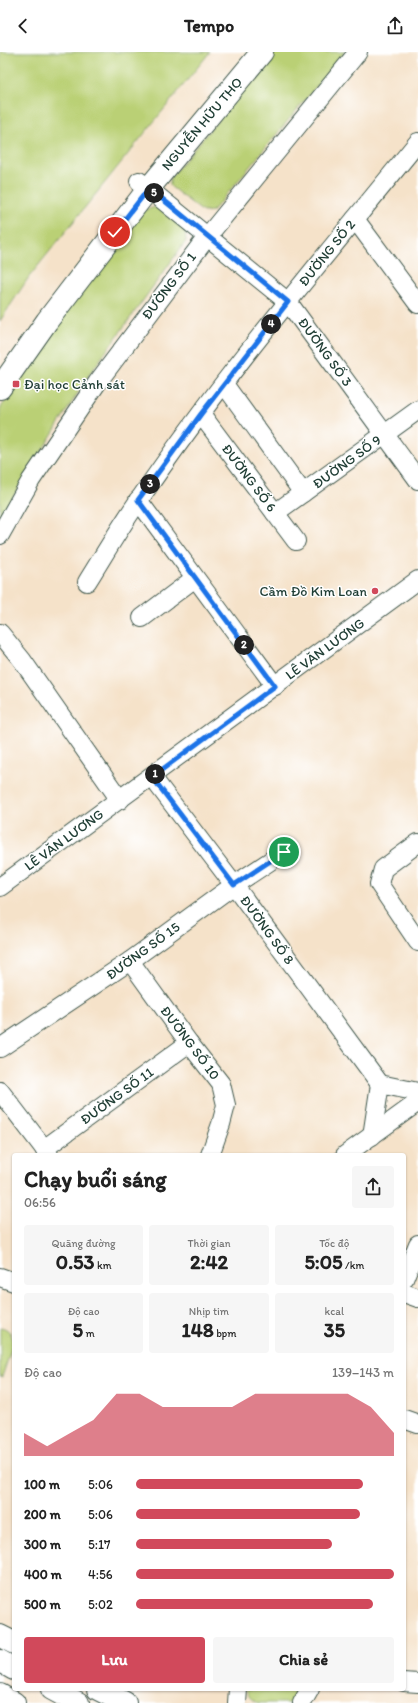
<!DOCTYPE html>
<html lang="vi">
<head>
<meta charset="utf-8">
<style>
	:root { --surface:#fff; --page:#f6f6f6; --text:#222; --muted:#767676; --accent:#d1495b }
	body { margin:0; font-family:Itim,sans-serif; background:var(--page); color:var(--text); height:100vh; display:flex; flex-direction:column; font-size:15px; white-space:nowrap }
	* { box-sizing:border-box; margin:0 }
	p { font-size:13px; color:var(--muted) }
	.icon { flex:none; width:22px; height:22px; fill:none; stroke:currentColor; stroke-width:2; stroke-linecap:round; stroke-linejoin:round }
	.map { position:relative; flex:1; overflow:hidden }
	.sheet { position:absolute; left:12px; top:1101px; width:394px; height:538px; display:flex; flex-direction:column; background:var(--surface); border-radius:4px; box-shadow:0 1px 3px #0004 }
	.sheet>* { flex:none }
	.pin { position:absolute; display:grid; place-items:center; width:34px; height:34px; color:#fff; margin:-17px; border:2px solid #fff; border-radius:50%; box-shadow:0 1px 4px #0007 }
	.km { position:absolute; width:20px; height:20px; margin:-10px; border-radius:50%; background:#222; color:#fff; font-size:11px; line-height:20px; text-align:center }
	.round { display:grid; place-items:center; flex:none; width:42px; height:42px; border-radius:4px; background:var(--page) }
	.headline { display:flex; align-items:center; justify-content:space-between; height:68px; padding:0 12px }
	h1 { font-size:22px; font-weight:700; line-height:30px }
	.metrics { display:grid; grid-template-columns:repeat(3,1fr); gap:6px; height:68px; padding:4px 12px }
	.metrics div { display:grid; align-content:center; border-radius:4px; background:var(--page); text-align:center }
	.metrics b { font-size:20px; font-weight:700 }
	.metrics small { font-size:11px; font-weight:400 }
	.metrics p { font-size:11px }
	.chart { height:112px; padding:8px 12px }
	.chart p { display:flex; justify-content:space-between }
	.chart svg { width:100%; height:72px; margin-top:4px; fill:var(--accent); opacity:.7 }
	.button { display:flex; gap:8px; margin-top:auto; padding:8px 12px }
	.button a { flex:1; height:46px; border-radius:4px; background:var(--accent); color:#fff; font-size:16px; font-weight:700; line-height:46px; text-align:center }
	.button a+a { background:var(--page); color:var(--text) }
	ul { padding:0 12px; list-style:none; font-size:13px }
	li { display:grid; grid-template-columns:64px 48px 1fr; align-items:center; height:30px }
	li i { height:10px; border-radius:5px; background:var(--accent) }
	header { display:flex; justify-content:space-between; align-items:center; height:52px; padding:0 12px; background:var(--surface); font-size:18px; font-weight:700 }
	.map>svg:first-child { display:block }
	.green { fill:#bad074; stroke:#6c8654 }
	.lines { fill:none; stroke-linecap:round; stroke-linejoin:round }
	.minor-casing { stroke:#3f564a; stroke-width:20 }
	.major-casing { stroke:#3f564a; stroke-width:24 }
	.highway-casing { stroke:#3f564a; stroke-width:24 }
	.minor { stroke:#fff; stroke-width:18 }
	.major { stroke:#fff; stroke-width:22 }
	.highway { stroke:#fff; stroke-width:22 }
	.route-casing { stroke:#fff; stroke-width:8 }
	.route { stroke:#1a73e8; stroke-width:5 }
	.poi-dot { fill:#d1495b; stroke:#fff; stroke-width:1.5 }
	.labels { text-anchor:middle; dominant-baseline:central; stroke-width:3; stroke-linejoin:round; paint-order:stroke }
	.street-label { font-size:14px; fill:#1f3d34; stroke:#fff }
	.poi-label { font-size:14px; fill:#1f3d34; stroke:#fff; text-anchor:start }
</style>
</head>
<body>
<header><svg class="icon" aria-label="back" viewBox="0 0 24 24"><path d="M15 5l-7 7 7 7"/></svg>Tempo<svg class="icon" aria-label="share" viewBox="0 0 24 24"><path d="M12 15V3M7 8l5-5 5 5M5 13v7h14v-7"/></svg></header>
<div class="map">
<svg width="418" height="1651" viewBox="0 0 418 1651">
	<rect width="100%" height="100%" fill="#fff"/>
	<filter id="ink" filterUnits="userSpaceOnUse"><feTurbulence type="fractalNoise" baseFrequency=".025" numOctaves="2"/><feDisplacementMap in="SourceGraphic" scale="8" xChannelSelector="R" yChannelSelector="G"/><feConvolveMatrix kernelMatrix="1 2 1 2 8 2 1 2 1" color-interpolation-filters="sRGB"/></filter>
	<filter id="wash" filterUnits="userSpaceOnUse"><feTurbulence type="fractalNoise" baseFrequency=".012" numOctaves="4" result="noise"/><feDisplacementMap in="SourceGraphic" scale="16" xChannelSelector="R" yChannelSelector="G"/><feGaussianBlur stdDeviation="0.9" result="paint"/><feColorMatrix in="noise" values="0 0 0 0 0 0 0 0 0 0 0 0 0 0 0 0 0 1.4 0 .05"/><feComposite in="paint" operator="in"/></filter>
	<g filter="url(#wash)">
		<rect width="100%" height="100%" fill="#f5e2c9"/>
		<!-- green -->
		<g class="green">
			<polygon points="0,0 210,0 29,225 0,269"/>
			<polygon points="275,0 345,0 213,159 203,160 170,134 170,126"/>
			<polygon points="156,155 185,176 186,189 89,323 0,466 0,357 53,273 144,158"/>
			<path d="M0,1275C9,1276 13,1283 13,1292L2,1325L0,1324Z"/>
			<path d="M246,1637H302L297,1647L292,1651H258C251,1648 248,1644 246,1637Z"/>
		</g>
	</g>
	<g filter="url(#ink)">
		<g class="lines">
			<defs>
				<g id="minor">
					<polyline points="139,129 288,250 418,428"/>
					<polyline points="355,167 418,252"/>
					<polyline points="224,332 303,441"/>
					<polyline points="201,362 296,489"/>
					<polyline points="138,448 275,634"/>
					<polyline points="275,461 418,358"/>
					<polyline points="0,483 31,428 97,331 207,185 358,0"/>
					<path d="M87,530C104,503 120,475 139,448C224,323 323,207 418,90"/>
					<polyline points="142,566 195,526"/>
					<polyline points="0,581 22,608 120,748"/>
					<polyline points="152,725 234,833 380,1032 418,1040"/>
					<polyline points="418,791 383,817 379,832 418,890"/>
					<polyline points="0,835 418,528"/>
					<polyline points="130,909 189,991 221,1032 226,1053 221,1072 210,1103"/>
					<polyline points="0,996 130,909 234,833 284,800"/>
					<polyline points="0,1039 49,1103"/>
					<polyline points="372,1084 380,1032"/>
					<polyline points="44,1097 189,991"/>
					<polyline points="345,1103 418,1050"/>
					<polyline points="0,1225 14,1230"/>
					<polyline points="404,1227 418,1192"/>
					<polyline points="404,1241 418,1246"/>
					<polyline points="404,1367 418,1372"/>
					<polyline points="404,1630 418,1631"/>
					<polyline points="237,1651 238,1637"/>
					<polyline points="302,1651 310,1637"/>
				</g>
				<g id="major">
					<polyline points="0,336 47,269 149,136 262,0"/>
					<polyline points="0,1584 14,1591"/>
					<polyline points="98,1637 125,1651"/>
				</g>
				<g id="highway">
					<polyline points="0,1609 14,1617"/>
					<polyline points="52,1637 78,1651"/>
					<polyline points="0,1643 14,1651"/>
				</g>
			</defs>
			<!-- minor casing -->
			<use href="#minor" class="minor-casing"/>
			<!-- major casing -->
			<use href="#major" class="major-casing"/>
			<!-- highway casing -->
			<use href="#highway" class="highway-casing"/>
			<!-- minor -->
			<use href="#minor" class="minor"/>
			<!-- major -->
			<use href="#major" class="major"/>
			<!-- highway -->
			<use href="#highway" class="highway"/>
		</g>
	</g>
	<g class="lines" filter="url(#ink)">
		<defs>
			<polyline id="route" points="115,180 149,136 288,250 201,362 138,448 275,634 152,725 234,833 284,800"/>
		</defs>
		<!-- route casing -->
		<use href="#route" class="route-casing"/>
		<!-- route -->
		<use href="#route" class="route"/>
	</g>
	<!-- markers -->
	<g class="poi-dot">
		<rect x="12" y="328" width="8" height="8" rx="2"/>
		<circle cx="375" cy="539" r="4"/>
	</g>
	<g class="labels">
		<!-- street labels -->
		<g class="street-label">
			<text transform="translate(202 72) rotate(-50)">NGUYỄN HỮU THỌ</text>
			<text transform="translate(327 201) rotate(-51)">ĐƯỜNG SỐ 2</text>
			<text transform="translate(169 234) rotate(-53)">ĐƯỜNG SỐ 1</text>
			<text transform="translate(325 300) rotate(54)">ĐƯỜNG SỐ 3</text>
			<text transform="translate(347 410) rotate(-36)">ĐƯỜNG SỐ 9</text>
			<text transform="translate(249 426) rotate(53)">ĐƯỜNG SỐ 6</text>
			<text transform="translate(325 597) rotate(-36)">LÊ VĂN LƯƠNG</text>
			<text transform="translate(64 788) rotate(-36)">LÊ VĂN LƯƠNG</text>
			<text transform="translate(267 878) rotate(54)">ĐƯỜNG SỐ 8</text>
			<text transform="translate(143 899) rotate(-36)">ĐƯỜNG SỐ 15</text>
			<text transform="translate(190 991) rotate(53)">ĐƯỜNG SỐ 10</text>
			<text transform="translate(117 1044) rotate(-36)">ĐƯỜNG SỐ 11</text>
		</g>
		<!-- poi labels -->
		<g class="poi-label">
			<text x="24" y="332">Đại học Cảnh sát</text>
			<text x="367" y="539" text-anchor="end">Cầm Đồ Kim Loan</text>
		</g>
	</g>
</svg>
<div class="pin" style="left:284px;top:800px;background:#1e9e55"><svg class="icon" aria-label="arrive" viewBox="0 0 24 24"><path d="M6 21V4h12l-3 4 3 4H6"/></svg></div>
<div class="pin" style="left:115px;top:180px;background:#d93025"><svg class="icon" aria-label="check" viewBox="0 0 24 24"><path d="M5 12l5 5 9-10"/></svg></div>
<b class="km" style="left:155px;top:722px">1</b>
<b class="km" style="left:244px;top:593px">2</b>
<b class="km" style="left:150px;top:432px">3</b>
<b class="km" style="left:271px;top:272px">4</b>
<b class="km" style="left:154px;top:141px">5</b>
<section class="sheet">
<div class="headline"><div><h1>Chạy buổi sáng</h1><p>06:56</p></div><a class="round"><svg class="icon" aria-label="share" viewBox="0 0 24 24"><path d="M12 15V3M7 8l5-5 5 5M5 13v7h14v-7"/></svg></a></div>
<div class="metrics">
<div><p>Quãng đường</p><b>0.53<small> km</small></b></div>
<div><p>Thời gian</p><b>2:42</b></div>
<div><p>Tốc độ</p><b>5:05<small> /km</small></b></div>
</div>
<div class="metrics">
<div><p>Độ cao</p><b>5<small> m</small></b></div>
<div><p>Nhịp tim</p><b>148<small> bpm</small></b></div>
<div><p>kcal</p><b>35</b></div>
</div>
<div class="chart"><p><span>Độ cao</span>139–143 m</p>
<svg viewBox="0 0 160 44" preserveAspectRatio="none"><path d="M0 44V30L10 38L20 30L30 22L40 6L50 6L60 14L70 14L80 14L90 14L100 6L110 6L120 6L130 6L140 6L150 14L160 30V44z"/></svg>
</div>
<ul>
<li><b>100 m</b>5:06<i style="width:88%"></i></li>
<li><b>200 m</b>5:06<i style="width:87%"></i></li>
<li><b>300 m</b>5:17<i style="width:76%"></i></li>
<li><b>400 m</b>4:56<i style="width:100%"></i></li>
<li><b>500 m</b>5:02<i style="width:92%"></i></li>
</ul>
<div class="button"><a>Lưu</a><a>Chia sẻ</a></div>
</section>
</div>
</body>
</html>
